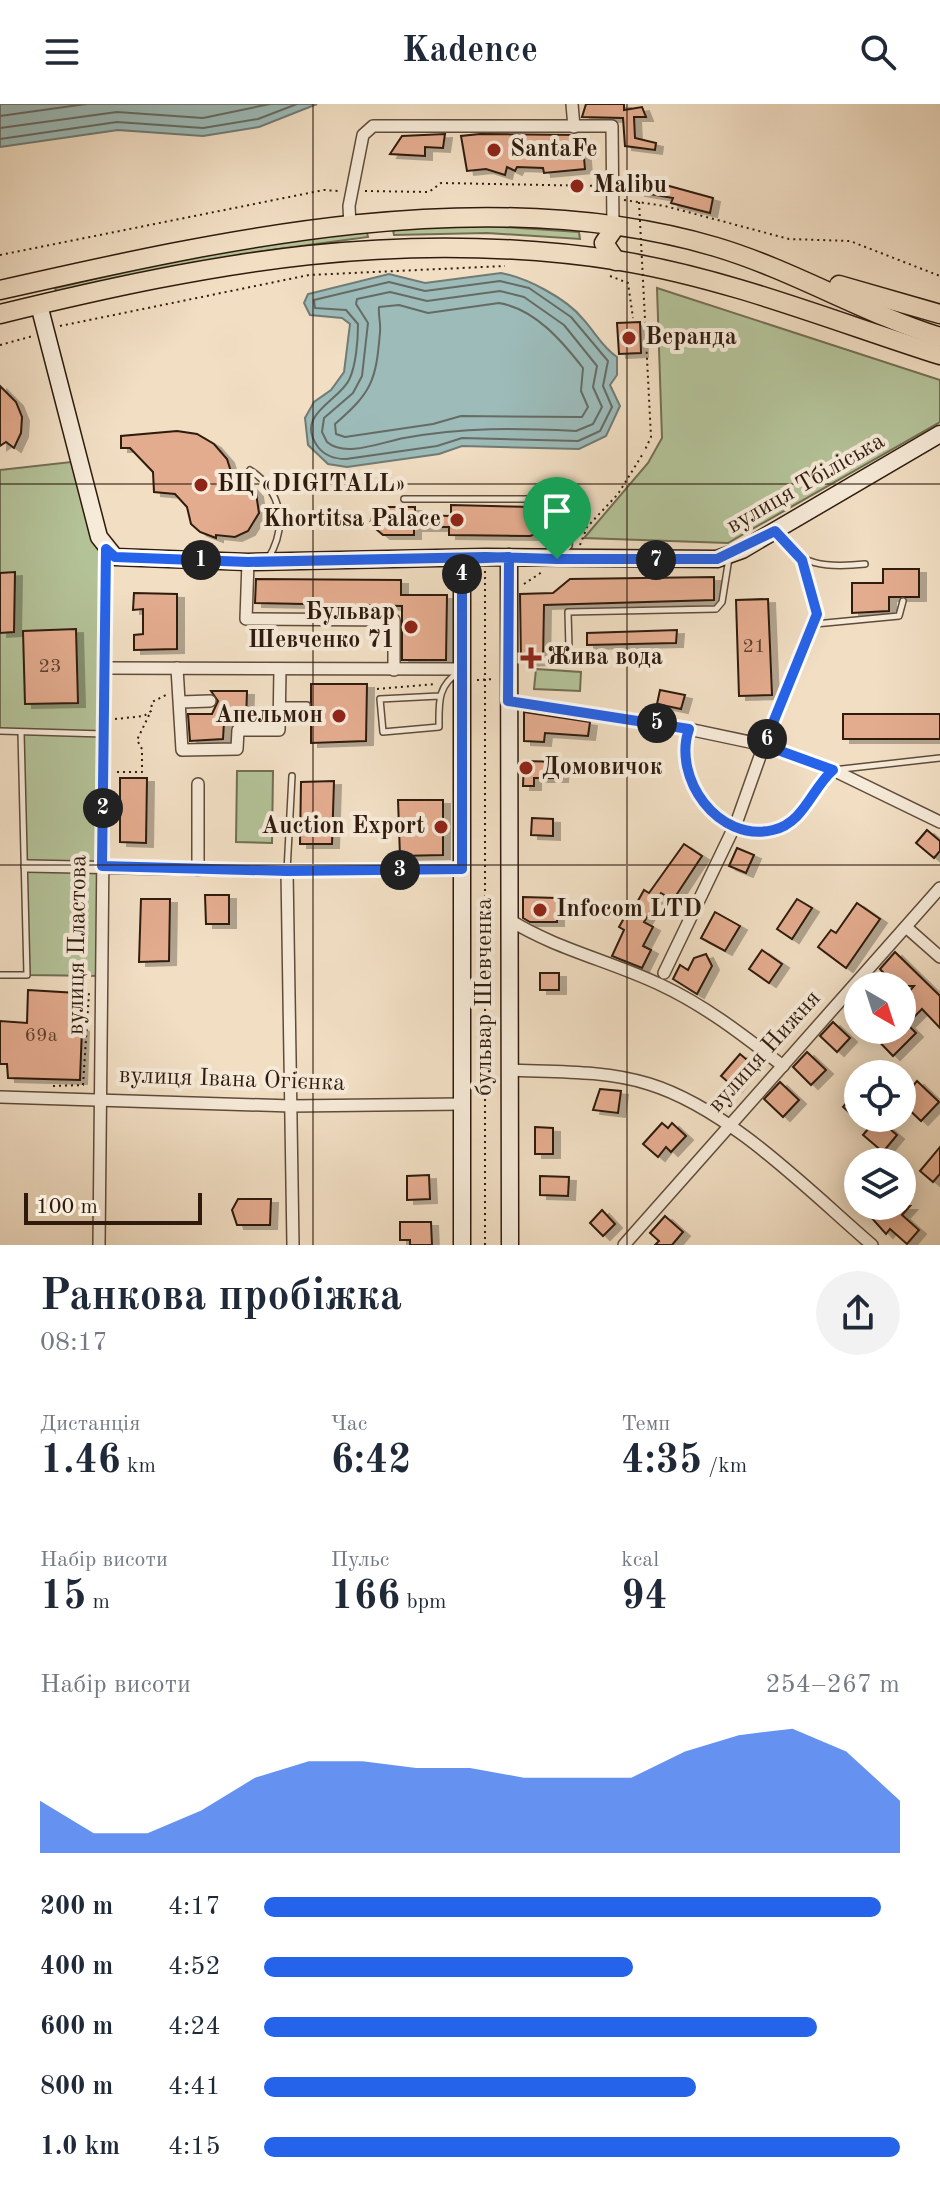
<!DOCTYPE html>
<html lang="uk">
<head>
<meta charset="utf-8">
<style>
	:root { --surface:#fff; --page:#f2f2f3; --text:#1f2937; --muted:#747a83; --accent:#2563eb }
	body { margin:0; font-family:"Old Standard TT",serif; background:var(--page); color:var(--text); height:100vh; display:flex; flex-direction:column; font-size:30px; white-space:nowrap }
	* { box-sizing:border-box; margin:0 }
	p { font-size:26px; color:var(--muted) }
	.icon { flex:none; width:44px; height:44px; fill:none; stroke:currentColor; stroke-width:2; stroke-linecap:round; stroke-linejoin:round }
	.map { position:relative; height:1141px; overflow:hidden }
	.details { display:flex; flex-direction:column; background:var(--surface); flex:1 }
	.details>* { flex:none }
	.needle { width:52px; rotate:141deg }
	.fabs { position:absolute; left:844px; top:868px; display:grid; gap:16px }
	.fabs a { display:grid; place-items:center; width:72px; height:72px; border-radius:50%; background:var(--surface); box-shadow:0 4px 20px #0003; font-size:40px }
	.scale { position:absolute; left:24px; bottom:20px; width:178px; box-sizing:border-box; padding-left:8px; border:4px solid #2f1b0e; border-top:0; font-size:22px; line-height:28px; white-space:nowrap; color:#2f1b0e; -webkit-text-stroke:6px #f6ead8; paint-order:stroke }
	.pin { position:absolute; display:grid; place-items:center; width:68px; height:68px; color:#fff; margin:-82px -34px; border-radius:50% 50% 50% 0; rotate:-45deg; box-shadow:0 0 8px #0007 }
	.pin .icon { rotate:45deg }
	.km { position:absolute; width:40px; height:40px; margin:-20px; border-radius:50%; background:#222; color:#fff; font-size:22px; line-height:40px; text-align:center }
	.round { display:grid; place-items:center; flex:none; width:84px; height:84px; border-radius:42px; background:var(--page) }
	.overview { display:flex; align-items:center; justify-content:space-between; height:136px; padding:0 40px }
	h1 { font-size:44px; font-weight:700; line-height:60px }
	.stats { display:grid; grid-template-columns:repeat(3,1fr); gap:12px; height:136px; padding:8px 40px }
	.stats div { display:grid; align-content:center }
	.stats b { font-size:40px; font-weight:700 }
	.stats small { font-size:22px; font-weight:400 }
	.stats p { font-size:22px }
	.chart { height:224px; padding:16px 40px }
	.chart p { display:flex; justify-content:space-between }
	.chart svg { width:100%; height:144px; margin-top:8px; fill:var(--accent); opacity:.7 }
	ul { padding:0 40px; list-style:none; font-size:26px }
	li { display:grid; grid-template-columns:128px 96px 1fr; align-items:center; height:60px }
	li i { height:20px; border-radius:10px; background:var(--accent) }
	header { display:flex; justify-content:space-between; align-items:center; height:104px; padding:0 40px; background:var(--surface); font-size:36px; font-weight:700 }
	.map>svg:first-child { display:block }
	.green { fill:#b4c298; stroke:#726e53; stroke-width:2 }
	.water { fill:#9cbbb9; stroke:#707b75; stroke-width:2 }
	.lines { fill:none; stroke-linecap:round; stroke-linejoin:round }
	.shore { stroke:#666b64; stroke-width:2 }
	.building { fill:#e4ac8f; stroke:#2f1b0e; stroke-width:2; filter:url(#shadow) }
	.lane-casing { stroke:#604c3b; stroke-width:8 }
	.street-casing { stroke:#604c3b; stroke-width:14 }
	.secondary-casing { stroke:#2f1b0e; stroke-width:19 }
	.primary-casing { stroke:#2f1b0e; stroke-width:21 }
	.path { stroke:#2f1b0e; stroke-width:2; stroke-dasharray:2 4; stroke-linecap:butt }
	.lane { stroke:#f6ead8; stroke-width:5 }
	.street { stroke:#f6ead8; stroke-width:11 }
	.secondary { stroke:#f6ead8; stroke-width:16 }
	.primary { stroke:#f1dec3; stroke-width:18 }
	.path-bridge { stroke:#2f1b0e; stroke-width:2; stroke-dasharray:2 4; stroke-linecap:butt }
	.route-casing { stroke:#fff; stroke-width:16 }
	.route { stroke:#2563eb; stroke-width:10 }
	.grid { fill:none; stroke:#2f1b0e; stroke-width:2; stroke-opacity:0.55 }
	.poi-dot { fill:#8f2418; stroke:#f6ead8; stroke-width:3 }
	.labels { text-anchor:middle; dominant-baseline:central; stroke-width:8; stroke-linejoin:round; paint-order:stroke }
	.number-label { font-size:20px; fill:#5c3f2e }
	.poi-label { font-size:24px; font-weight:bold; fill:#2f1b0e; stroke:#f6ead8; text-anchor:start }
	.street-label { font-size:24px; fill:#2f1b0e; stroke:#f6ead8 }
</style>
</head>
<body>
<header><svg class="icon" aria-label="menu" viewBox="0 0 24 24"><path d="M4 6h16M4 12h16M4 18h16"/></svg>Kadence<svg class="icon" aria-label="search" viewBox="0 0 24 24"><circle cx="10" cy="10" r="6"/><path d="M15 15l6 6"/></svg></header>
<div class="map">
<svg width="940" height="1141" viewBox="0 0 940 1141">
	<defs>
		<filter id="shadow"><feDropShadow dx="7" dy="4" stdDeviation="0" flood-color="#0004"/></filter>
	</defs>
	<rect width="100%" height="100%" fill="#f1dec3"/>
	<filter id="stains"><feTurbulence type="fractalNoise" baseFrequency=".0025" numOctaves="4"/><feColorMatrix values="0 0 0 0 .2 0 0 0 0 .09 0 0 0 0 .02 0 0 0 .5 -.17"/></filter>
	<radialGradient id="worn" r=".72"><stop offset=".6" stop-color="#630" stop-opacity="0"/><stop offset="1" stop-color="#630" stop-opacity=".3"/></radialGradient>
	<!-- green -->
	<g class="green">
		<polygon points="489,122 579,128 580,135 487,129 394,131 393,126 395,123"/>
		<polygon points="366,125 368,133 242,150 58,192 55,184 179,155"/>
		<polygon points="657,184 940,276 940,318 728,439 584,434 648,359 662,334"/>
		<polygon points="80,357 112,454 106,564 102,872 27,871 21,629 0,627 0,366"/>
		<polygon points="536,565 581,568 580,587 534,585"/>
		<polygon points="237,667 273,667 272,739 236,738"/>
	</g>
	<!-- water -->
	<g class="water">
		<polygon points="0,0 317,0 259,23 203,32 118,26 0,43"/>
		<path d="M501,169C527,174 566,194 583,215C595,228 602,243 617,253V271L610,281L620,302L606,332L579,345L462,342L439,350L347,363L328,360L308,341L305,314L314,298L331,286L344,268L350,220L342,214L310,211L304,199L308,190L389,170L425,179Z"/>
	</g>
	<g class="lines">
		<!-- shore -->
		<g class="shore">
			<polyline points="0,12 86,0"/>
			<polyline points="0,24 117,8 203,14 270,0"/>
			<polyline points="0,35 117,18 203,24 258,15 297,0"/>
			<path d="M500,177L529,184L571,213L608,257L603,282L612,303L600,327L578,337L462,334L437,342L346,355C335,355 325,352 318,343C294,311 338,298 349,276C356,262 358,236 358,220L346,206L315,204L314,196L389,178L425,187Z"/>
			<path d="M500,187L524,193L564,221L597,262L593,283L602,303L593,320L576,327C515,324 465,323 404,334C382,338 345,354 327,338L322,328L324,314L353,289L362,272L368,219L356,200L357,195L390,188L427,197Z"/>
			<path d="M499,199C535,205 562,237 583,264L581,287L588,303L582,313L461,312L433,320L345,333L336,330L335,320C372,288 376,277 380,228C381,219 378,211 379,203L399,201L428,209Z"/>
		</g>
	</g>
	<!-- building -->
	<g class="building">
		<polygon points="586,0 624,0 624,6 642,3 646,13 634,13 635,34 656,39 655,46 625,42 623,14 582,13"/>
		<polygon points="445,30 443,44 425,43 425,52 390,50 402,32"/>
		<polygon points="480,30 582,31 585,65 544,69 543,64 517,63 515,67 507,63 505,71 486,65 467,67 461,32"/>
		<polygon points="640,74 713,94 710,109 671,99 673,94 638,88"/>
		<polygon points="640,218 641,249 619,250 617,219"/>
		<polygon points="0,282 16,298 22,313 21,329 14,344 6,338 0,342"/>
		<polygon points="177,327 197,330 214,340 227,355 233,374 246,378 256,389 259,409 248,427 235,433 216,431 216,434 200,428 191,420 187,403 175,390 154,388 153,368 130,344 121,344 121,332"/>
		<polygon points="451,401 533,403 541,408 544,420 539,429 530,432 449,431 449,423 414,423 414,431 383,431 370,420 373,409 384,403 415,403 415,411 451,412"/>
		<polygon points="883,465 919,465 919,493 889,493 889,507 852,509 852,479 883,479"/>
		<polygon points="15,468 14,528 0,529 0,469"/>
		<polygon points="714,473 714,496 544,501 543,557 521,558 520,490 553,489 570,475"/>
		<polygon points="256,475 401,476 401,491 447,491 446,556 402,556 402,502 255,499"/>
		<polygon points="134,489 177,490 177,545 134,546 134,531 143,530 143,505 133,506"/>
		<polygon points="768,495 772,591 739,592 736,496"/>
		<polygon points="76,525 78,599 25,600 23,527"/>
		<polygon points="677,526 676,539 587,541 587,529"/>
		<polygon points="311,580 367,580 366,637 311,639"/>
		<polygon points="660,586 685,591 681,605 657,600"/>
		<polygon points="211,587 247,587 246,618 224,618 223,635 190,637 188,610 212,610 218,597"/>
		<polygon points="524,608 590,618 588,632 545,629 544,638 524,637"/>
		<rect x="843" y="610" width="97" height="25"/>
		<polygon points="524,657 562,658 561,674 534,674 534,682 523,682"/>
		<polygon points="120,674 147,674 146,739 120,738"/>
		<polygon points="334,677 332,740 300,740 301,678"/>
		<polygon points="398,696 443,696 443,751 400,752"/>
		<polygon points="532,714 553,715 553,732 531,731"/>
		<polygon points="927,726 940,737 940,747 934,754 916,739"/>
		<polygon points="684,740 702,752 673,796 661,789 644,818 653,823 643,842 651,846 642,864 612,852 624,826 619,823 627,809 630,811 644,786 649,789"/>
		<polygon points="737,744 754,751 746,769 729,762"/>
		<polygon points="205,791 229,791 229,820 206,820"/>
		<polygon points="523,793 557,794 557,818 530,818 523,814"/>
		<polygon points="141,795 170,795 169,857 139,858"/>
		<polygon points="797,795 812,804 792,835 777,825"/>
		<polygon points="857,799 880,815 846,864 818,843 831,826 836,829"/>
		<polygon points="715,808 740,822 725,847 701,834"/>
		<polygon points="762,846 782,860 769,879 749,865"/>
		<polygon points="895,848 940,892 940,924 922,905 907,920 916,929 893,952 868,926 902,926 902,896 914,882 895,882 880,865"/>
		<polygon points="706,850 712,862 697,890 673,875 680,861 688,866 694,854"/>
		<rect x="540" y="869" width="19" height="17"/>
		<polygon points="28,886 77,889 75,921 82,924 80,976 8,974 7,960 0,960 0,917 27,919"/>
		<polygon points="833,918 850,934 837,948 820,932"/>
		<polygon points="807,948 826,966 811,981 793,963"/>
		<polygon points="740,950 753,961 735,984 721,972"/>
		<polygon points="902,975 912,983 917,977 939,998 921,1017 902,999"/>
		<polygon points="780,978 799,996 783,1013 764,995"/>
		<polygon points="600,985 621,987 618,1009 593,1006"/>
		<polygon points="858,985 858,1014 877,1014 897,1031 883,1048 863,1031 868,1025 843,1003"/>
		<polygon points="662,1019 668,1024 672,1019 686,1032 671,1048 666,1043 658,1053 643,1040"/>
		<polygon points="535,1023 553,1024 553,1050 535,1050"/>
		<polygon points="940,1043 940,1070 933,1078 920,1067"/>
		<polygon points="429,1071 430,1095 407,1096 407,1072"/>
		<polygon points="540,1072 569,1073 568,1092 540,1091"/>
		<polygon points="238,1095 271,1095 270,1121 237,1121 232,1106"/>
		<polygon points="861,1102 910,1102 902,1111 919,1126 907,1140 890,1125 886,1130"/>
		<polygon points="602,1106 615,1120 603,1132 590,1119"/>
		<polygon points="665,1112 683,1128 672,1141 655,1141 659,1137 650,1129"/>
		<polygon points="400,1118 431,1118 432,1141 410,1141 410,1136 400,1136"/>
	</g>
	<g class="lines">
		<defs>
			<g id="lane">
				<path d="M250,366C282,387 288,422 268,455"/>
				<path d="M404,395H549C571,404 572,420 569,442L563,448"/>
				<path d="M775,428C798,463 828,464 865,460"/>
				<polyline points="815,520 899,512 903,497"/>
				<polyline points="569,544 568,508 716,505 722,498 729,454"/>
				<path d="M439,592L380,595L383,628L439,623C439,599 437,582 459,568"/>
				<polyline points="281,601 307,601"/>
				<path d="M689,625C672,674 718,739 773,726C804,719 812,684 833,666L940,654"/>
				<polyline points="0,627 104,630"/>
				<polyline points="765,640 817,510 802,456"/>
				<polyline points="287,767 292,672"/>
				<polyline points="0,871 27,871 21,629"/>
			</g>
			<g id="street">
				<polyline points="572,0 574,23"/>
				<polyline points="350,122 349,102 363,31 373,22 612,22 613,122"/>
				<polyline points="248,458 246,515 394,516 394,566"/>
				<polyline points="106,564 464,565"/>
				<polyline points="177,564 182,646 237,645 238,626 279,626 280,565"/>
				<polyline points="508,597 674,622 764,641 833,666 940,718"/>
				<polyline points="181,598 210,597"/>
				<polyline points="27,762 287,767 462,765"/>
				<polyline points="198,766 198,680"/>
				<polyline points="287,767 293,1141"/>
				<path d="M508,815C555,845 611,857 661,881C706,902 744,932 783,962"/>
				<polyline points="906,823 940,853"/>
				<polyline points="664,869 737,717 764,641"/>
				<path d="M509,966C554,968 605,966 649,980C730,1005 809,1087 872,1141"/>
				<polyline points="0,993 291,1002 463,1000"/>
				<polyline points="99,1141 106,445"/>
				<polyline points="624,1141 940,784"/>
			</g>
			<g id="secondary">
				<polyline points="39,201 99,433 115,453 248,458 486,453 717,455 742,446 940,330"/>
				<polyline points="509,453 510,1141"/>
				<polyline points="462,455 462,1141"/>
			</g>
			<g id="primary">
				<polyline points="615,123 604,139 616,157"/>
				<polyline points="839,181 940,210"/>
				<path d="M0,186C225,135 488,76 716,143C793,166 863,209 940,233"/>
				<path d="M0,210C213,158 401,123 621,157C730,175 836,218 940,251"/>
			</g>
		</defs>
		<!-- lane casing -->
		<use href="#lane" class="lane-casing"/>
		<!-- street casing -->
		<use href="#street" class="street-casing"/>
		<!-- secondary casing -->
		<use href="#secondary" class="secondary-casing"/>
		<!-- primary casing -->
		<use href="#primary" class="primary-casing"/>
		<!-- path -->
		<g class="path">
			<polyline points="365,87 429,88 441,79 599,82"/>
			<polyline points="624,96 665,102 789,135 850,137 940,172"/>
			<polyline points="0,151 324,86 338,87"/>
			<polyline points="610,172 628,179 633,214"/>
			<polyline points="60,222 309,171 505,162"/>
			<polyline points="0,241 33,232"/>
			<polyline points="580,441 587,423 618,390 644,348"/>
			<polyline points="524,480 542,468"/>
			<polyline points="477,576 495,575"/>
			<polyline points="377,585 436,580"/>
			<polyline points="115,615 144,612 151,607 152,598 168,590"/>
			<polyline points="117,668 142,668 142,645 137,636 151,607"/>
			<polyline points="53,982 83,981 89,889"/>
			<polyline points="485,1141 485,466"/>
		</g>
		<!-- lane -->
		<use href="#lane" class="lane"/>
		<!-- street -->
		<use href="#street" class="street"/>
		<!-- secondary -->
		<use href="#secondary" class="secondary"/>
		<!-- primary -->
		<use href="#primary" class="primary"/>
		<!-- path-bridge -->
		<polyline class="path-bridge" points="639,98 651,333 644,348"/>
	</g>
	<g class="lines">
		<defs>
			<path id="route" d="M557,455L486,453L248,458L115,453L106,445L102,762L287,767L462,765V455L509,453L508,597L689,625C672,674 718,739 773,726C804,719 812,684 833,666L764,641L817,510L802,456L775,427L717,455H557"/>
		</defs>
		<!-- route casing -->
		<use href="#route" class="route-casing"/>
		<!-- route -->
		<use href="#route" class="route"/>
	</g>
	<!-- grid -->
	<path class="grid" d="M313,0V1141M627,0V1141M0,380H940M0,761H940"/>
	<!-- markers -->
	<g class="poi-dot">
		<circle cx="494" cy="46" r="8"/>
		<circle cx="577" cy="82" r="8"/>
		<circle cx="629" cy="234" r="8"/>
		<circle cx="201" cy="381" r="8"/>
		<circle cx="457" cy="416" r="8"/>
		<circle cx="411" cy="523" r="8"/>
		<path d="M527 542h8v8h8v8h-8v8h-8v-8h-8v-8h8z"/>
		<circle cx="339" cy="612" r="8"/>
		<circle cx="526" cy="664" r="8"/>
		<circle cx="441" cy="723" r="8"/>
		<circle cx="540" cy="806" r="8"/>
	</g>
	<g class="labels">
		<!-- number labels -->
		<g class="number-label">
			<text x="754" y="543">21</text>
			<text x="50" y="563">23</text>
			<text x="41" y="932">69а</text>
		</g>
		<!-- poi labels -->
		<g class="poi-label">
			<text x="510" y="46">SantaFe</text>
			<text x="593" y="82">Malibu</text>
			<text x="645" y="234">Веранда</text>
			<text x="217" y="381">БЦ «DIGITALL»</text>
			<text x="441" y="416" text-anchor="end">Khortitsa Palace</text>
			<text x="395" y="509" text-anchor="end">Бульвар<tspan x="395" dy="28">Шевченко 71</tspan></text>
			<text x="547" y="554">Жива вода</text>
			<text x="323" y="612" text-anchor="end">Апельмон</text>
			<text x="542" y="664">Домовичок</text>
			<text x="425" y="723" text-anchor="end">Auction Export</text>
			<text x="556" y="806">Infocom LTD</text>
		</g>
		<!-- street labels -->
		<g class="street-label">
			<text transform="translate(806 380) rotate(-30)">вулиця Тбіліська</text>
			<text transform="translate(78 841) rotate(-89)">вулиця Пластова</text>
			<text transform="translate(485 893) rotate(-90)">бульвар Шевченка</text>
			<text transform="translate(765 948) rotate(-48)">вулиця Нижня</text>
			<text transform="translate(232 976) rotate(2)">вулиця Івана Огієнка</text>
		</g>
	</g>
	<rect width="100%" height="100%" filter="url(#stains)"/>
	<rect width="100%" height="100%" fill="url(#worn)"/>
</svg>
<div class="fabs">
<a><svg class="needle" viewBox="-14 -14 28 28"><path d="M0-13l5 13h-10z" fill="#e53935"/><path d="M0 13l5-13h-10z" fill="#747a83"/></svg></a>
<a><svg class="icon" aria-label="locate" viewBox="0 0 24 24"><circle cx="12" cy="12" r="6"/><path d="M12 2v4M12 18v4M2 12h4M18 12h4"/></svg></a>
<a><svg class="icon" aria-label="layers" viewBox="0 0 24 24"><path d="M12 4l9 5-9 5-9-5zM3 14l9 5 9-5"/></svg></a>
</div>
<div class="scale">100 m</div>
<div class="pin" style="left:557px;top:455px;background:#1e9e55"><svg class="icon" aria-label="arrive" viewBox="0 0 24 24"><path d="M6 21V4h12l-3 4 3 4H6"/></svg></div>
<b class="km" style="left:201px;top:456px">1</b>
<b class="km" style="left:103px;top:704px">2</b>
<b class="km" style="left:400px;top:766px">3</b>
<b class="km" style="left:462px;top:470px">4</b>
<b class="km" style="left:657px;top:619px">5</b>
<b class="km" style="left:767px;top:635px">6</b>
<b class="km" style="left:656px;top:456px">7</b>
</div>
<section class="details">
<div class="overview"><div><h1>Ранкова пробіжка</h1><p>08:17</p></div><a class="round"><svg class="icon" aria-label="share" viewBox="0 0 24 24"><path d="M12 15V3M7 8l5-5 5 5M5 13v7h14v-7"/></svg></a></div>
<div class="stats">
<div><p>Дистанція</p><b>1.46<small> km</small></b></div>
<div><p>Час</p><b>6:42</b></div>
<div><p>Темп</p><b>4:35<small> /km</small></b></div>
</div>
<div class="stats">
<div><p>Набір висоти</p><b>15<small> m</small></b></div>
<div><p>Пульс</p><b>166<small> bpm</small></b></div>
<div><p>kcal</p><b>94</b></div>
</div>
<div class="chart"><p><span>Набір висоти</span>254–267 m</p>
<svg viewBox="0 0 160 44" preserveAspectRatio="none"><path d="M0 44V28L10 38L20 38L30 31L40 21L50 16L60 16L70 18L80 18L90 21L100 21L110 21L120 13L130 8L140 6L150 13L160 28V44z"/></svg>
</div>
<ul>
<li><b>200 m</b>4:17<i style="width:97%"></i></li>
<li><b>400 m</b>4:52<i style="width:58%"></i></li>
<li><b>600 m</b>4:24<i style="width:87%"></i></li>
<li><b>800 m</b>4:41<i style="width:68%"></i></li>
<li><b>1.0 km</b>4:15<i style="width:100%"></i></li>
</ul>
</section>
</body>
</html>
